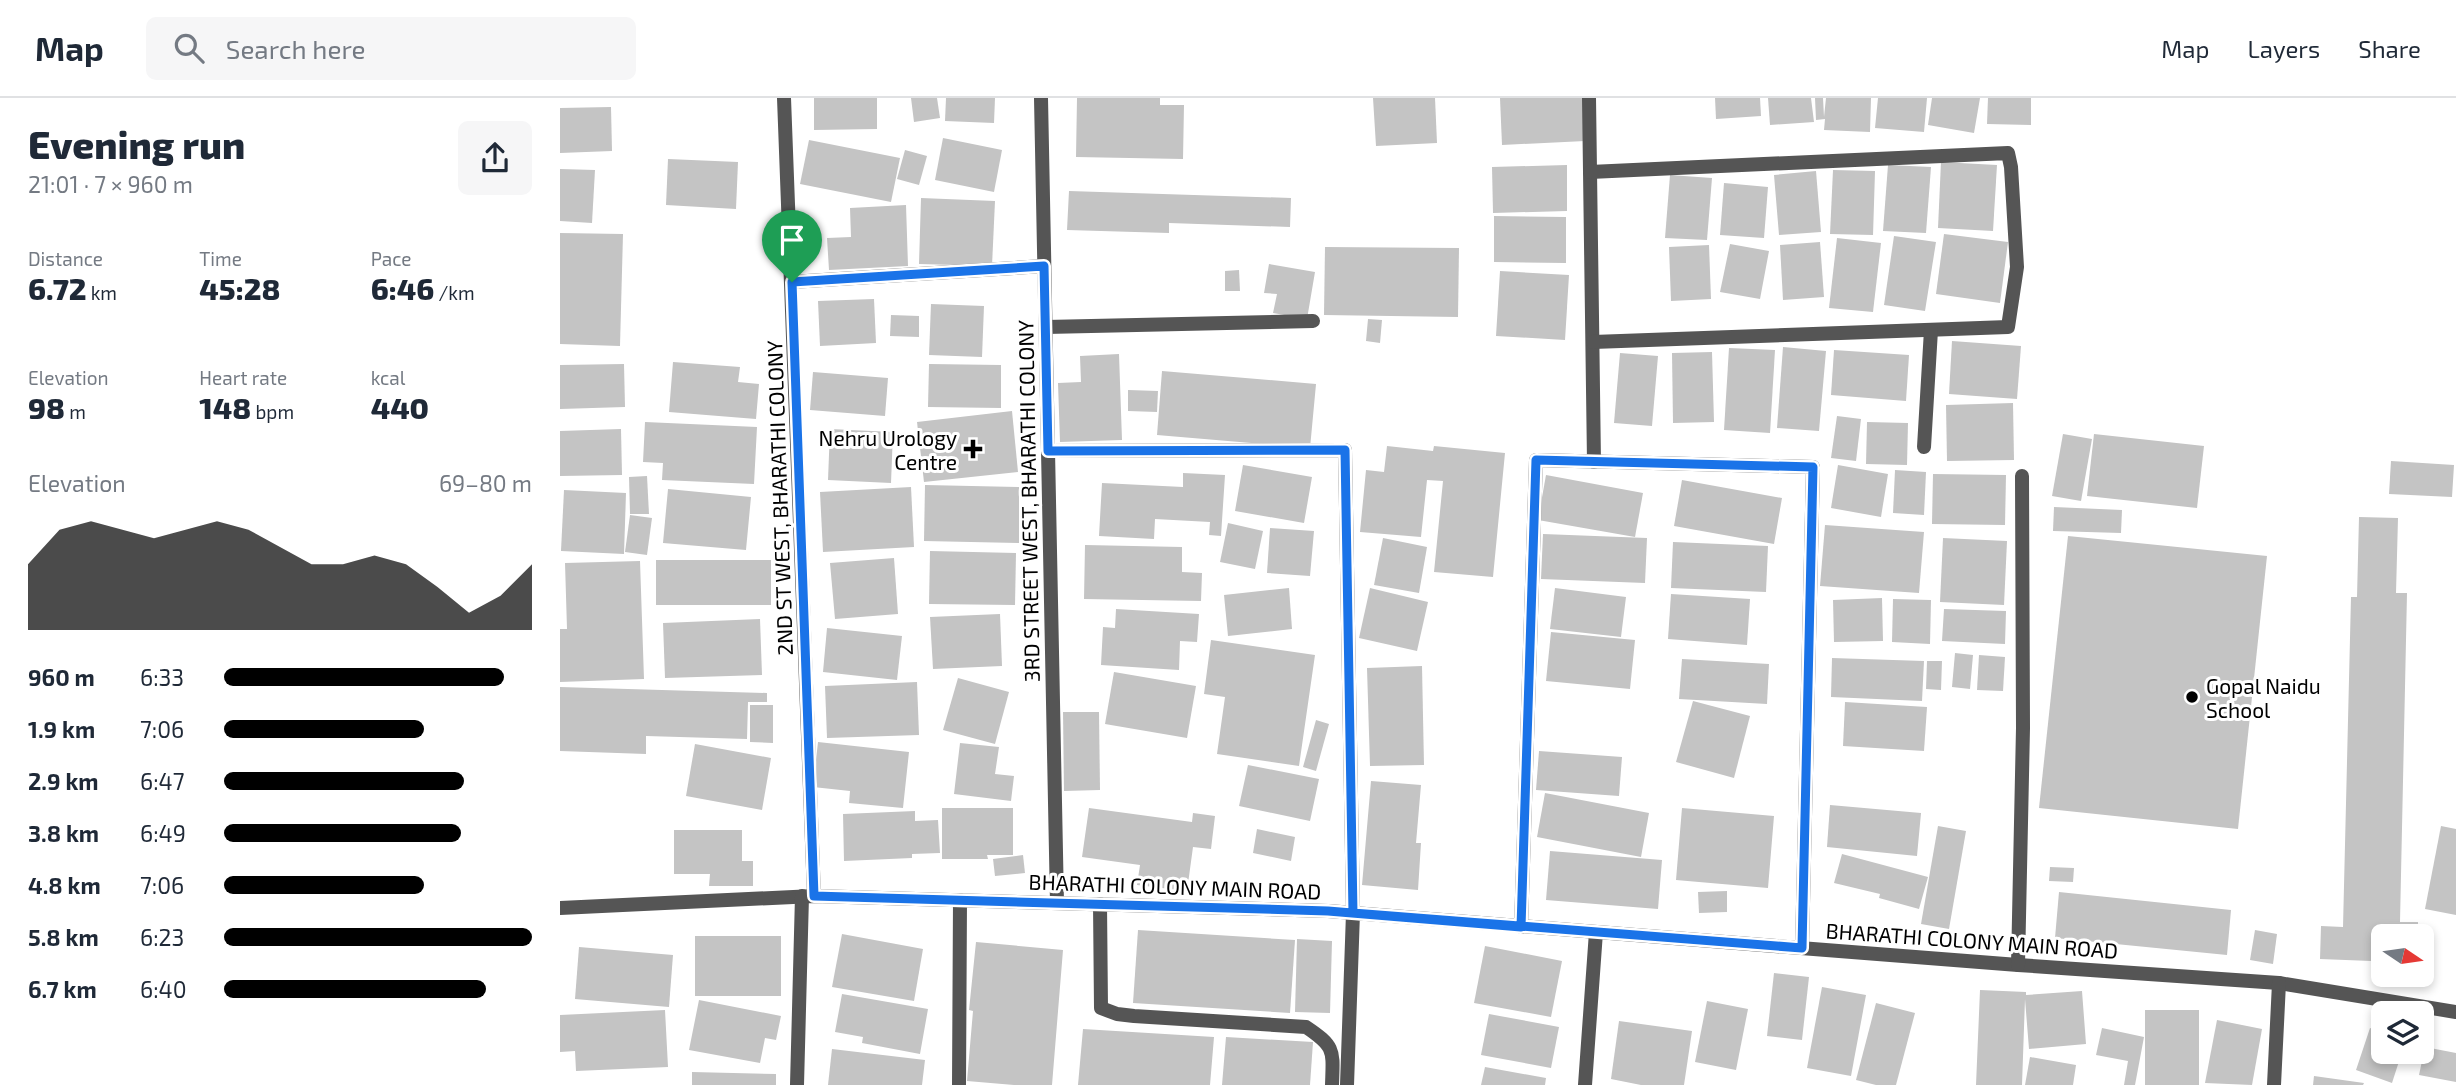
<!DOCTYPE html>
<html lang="en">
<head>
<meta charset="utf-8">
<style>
	:root { --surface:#fff; --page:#f6f6f7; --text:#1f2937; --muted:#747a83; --line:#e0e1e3; --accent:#000 }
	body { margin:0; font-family:"Exo 2",sans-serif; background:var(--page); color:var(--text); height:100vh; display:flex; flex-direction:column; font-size:26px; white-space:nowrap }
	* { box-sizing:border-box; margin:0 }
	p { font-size:23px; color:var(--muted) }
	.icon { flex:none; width:38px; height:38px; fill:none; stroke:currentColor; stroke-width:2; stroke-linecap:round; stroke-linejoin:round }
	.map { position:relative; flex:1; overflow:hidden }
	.details { display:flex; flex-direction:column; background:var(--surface); width:560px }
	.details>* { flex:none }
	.needle { width:46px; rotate:103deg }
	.tools { position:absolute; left:1811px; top:826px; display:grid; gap:14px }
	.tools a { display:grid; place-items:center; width:63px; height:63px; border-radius:10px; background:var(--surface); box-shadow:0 4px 10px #0003; font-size:35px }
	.pin { position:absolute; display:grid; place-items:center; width:60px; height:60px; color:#fff; margin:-72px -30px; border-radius:50% 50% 50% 0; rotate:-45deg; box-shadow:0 0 7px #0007 }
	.pin .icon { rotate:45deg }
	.round { display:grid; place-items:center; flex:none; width:74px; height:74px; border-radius:10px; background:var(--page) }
	.overview { display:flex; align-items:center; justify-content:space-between; height:119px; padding:0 28px }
	h1 { font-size:38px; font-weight:800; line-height:52px }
	.stats { display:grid; grid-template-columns:repeat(3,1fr); gap:10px; height:119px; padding:7px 28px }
	.stats div { display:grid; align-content:center }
	.stats b { font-size:30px; font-weight:800 }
	.stats small { font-size:19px; font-weight:400 }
	.stats p { font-size:19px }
	.chart { height:196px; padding:14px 28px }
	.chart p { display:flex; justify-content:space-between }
	.chart svg { width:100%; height:126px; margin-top:7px; fill:var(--accent); opacity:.7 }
	ul { padding:0 28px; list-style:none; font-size:23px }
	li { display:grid; grid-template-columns:112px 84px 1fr; align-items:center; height:52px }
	li i { height:18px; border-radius:9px; background:var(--accent) }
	header { display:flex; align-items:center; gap:42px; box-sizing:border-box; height:98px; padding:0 35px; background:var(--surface); border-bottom:2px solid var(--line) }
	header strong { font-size:33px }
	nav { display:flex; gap:38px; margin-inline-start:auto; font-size:24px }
	.search { width:490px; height:63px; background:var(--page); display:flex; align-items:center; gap:18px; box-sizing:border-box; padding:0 24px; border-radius:10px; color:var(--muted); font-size:26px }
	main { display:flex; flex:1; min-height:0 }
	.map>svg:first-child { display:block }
	.building { fill:#c4c4c4 }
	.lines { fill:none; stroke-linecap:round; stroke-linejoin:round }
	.service { stroke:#555; stroke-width:14 }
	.minor { stroke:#555; stroke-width:14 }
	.route-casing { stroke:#fff; stroke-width:14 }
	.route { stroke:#1a73e8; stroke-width:9 }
	.poi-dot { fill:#000; stroke:#fff; stroke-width:2.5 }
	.labels { text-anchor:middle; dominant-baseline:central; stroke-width:6; stroke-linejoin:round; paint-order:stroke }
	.poi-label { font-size:21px; fill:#000; stroke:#fff; text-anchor:end }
	.street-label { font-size:21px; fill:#000; stroke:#fff }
</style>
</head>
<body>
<header>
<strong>Map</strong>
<div class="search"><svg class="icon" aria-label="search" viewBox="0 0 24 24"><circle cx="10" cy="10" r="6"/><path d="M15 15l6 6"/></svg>Search here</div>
<nav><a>Map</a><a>Layers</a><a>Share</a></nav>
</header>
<main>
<section class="details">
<div class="overview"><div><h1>Evening run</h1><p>21:01 · 7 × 960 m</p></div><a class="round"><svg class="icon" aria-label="share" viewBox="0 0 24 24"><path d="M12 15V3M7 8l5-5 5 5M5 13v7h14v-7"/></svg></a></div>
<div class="stats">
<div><p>Distance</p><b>6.72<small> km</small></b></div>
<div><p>Time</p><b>45:28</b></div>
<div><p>Pace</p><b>6:46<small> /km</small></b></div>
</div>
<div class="stats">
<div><p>Elevation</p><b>98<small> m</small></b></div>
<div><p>Heart rate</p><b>148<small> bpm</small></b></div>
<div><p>kcal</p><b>440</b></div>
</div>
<div class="chart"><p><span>Elevation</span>69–80 m</p>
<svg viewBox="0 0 160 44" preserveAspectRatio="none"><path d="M0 44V21L10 9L20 6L30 9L40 12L50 9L60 6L70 9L80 15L90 21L100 21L110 18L120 21L130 29L140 38L150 32L160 21V44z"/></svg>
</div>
<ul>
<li><b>960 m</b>6:33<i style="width:91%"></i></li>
<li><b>1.9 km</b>7:06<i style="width:65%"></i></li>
<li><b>2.9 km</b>6:47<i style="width:78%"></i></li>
<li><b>3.8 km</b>6:49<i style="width:77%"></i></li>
<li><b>4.8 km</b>7:06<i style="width:65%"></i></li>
<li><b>5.8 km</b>6:23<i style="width:100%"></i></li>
<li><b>6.7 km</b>6:40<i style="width:85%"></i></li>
</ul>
</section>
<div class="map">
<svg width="1896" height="987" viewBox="0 0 1896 987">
	<rect width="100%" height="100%" fill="#fff"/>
	<!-- building -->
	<g class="building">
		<polygon points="254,0 317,0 317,31 254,32"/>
		<polygon points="351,0 377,0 380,20 354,24"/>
		<polygon points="386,0 435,0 434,25 385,23"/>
		<polygon points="517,0 600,0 600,7 624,7 623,61 516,59"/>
		<polygon points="813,0 875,0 877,45 816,48"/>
		<polygon points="940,0 1023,0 1025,43 942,47"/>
		<polygon points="1155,0 1200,0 1201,18 1156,21"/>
		<polygon points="1208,0 1251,0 1254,24 1210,27"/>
		<polygon points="1255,0 1263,0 1264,19 1266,0 1311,0 1310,34 1264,32 1265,21 1256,22"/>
		<polygon points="1318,0 1367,0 1364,34 1315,30"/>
		<polygon points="1372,0 1420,0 1414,35 1368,27"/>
		<polygon points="1428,0 1471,0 1471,27 1427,26"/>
		<polygon points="51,9 52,53 0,55 0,10"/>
		<polygon points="383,40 442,52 434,94 375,82"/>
		<polygon points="249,42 340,60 331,104 240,86"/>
		<polygon points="345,52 367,58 359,87 337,81"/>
		<polygon points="108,61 178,64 176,111 106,107"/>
		<polygon points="1381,64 1437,67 1433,133 1378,130"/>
		<polygon points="1007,67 1007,113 933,115 932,69"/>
		<polygon points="1328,67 1371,69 1366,135 1323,133"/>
		<polygon points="0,71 35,72 32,125 0,123"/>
		<polygon points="1273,72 1315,73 1313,137 1270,136"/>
		<polygon points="1256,73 1261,134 1219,137 1214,77"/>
		<polygon points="1110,77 1152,80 1147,142 1105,140"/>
		<polygon points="1164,85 1208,89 1204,140 1160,137"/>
		<polygon points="509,93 731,100 730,129 609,125 609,135 507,132"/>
		<polygon points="361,100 435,103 432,168 359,166"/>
		<polygon points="346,107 348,168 269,172 267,140 291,139 290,110"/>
		<polygon points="934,118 1006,119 1006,165 934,164"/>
		<polygon points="0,135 63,136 60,248 0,246"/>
		<polygon points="1384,136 1448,144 1440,205 1376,196"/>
		<polygon points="1334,138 1376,144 1365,213 1324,207"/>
		<polygon points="1277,140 1321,145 1313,214 1269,210"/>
		<polygon points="1260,144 1264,199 1223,202 1220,147"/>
		<polygon points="1170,146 1209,153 1200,201 1160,194"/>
		<polygon points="1149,147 1151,201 1111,203 1109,149"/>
		<polygon points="765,149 899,150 898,219 764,217"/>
		<polygon points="709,166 755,174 747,221 713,215 717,196 704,195"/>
		<polygon points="679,172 680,193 665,193 665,173"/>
		<polygon points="940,173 1009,177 1005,242 936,238"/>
		<polygon points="314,201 316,245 260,248 258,203"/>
		<polygon points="371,206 424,208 422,259 369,257"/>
		<polygon points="331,217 359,218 359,239 330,238"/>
		<polygon points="808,221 822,222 820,245 806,243"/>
		<polygon points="1392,243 1461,248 1457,301 1389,296"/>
		<polygon points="1223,249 1266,253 1259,333 1217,330"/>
		<polygon points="1169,250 1215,252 1210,335 1164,332"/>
		<polygon points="1274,252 1349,257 1346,303 1271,297"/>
		<polygon points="1152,254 1154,324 1113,325 1112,255"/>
		<polygon points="1060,255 1098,258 1092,328 1054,325"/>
		<polygon points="559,256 562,342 500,344 498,285 521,284 520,258"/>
		<polygon points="113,264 180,269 178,284 199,286 196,321 109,314"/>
		<polygon points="64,266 65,309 0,311 0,267"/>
		<polygon points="369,266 441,267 441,310 368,309"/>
		<polygon points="602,273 756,286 750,350 597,337"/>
		<polygon points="253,274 328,280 325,318 250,312"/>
		<polygon points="568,292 598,293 597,314 568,313"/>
		<polygon points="1453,305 1454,362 1387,363 1386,307"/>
		<polygon points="452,313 458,374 364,384 357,324"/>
		<polygon points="1277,318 1301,321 1296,363 1271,360"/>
		<polygon points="85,324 197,329 194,386 102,382 103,365 83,364"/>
		<polygon points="1307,324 1348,325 1347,367 1306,366"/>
		<polygon points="61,331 62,377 0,378 0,333"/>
		<polygon points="270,331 333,334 331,385 268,382"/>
		<polygon points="1503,336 1532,341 1521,403 1492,398"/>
		<polygon points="1534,336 1644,348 1637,410 1527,398"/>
		<polygon points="827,348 873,353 874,348 945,355 933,479 874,474 883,383 867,382 861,439 800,434 806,372 824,374"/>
		<polygon points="1831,363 1894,367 1892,399 1829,396"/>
		<polygon points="683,367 752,379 744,425 675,413"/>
		<polygon points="1278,367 1328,376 1321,419 1271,410"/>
		<polygon points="1335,372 1366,374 1364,417 1333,415"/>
		<polygon points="623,375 665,377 661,438 649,437 650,424 595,421 594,441 539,438 542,385 623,389"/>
		<polygon points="1373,376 1446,377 1445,427 1372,426"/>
		<polygon points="986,377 1083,395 1075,439 978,422"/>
		<polygon points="87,378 89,416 70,416 69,379"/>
		<polygon points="1122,382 1222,400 1214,446 1114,428"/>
		<polygon points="365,387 459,389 459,445 364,443"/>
		<polygon points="351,389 354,449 263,454 260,394"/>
		<polygon points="108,391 191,399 186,452 103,445"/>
		<polygon points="4,392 66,395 64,456 1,453"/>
		<polygon points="1494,409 1562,412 1561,435 1493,433"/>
		<polygon points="70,417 92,420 87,457 65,454"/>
		<polygon points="1799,419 1838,420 1836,495 1847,495 1840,824 1858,824 1858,838 1824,838 1824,847 1812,847 1811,863 1760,861 1761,828 1783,829 1791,499 1797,499"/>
		<polygon points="668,425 703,433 695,471 660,464"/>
		<polygon points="1265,427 1364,434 1359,495 1260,488"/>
		<polygon points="710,430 754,433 750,478 707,475"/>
		<polygon points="983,436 1087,440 1085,485 981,481"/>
		<polygon points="1508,438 1707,458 1678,731 1479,710"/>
		<polygon points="823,440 867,449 859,495 814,487"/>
		<polygon points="1383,440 1447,443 1444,507 1380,504"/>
		<polygon points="1113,444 1208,448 1206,494 1111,490"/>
		<polygon points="525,447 622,449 622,474 642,475 641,503 524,501"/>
		<polygon points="370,453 456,455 455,507 369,506"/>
		<polygon points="334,460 338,516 275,521 270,465"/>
		<rect x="96" y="462" width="115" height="45"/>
		<polygon points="80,463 84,581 0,584 0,531 7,531 5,465"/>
		<polygon points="729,490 732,531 668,538 664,497"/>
		<polygon points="810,490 868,504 857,553 799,540"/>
		<polygon points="995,490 1066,499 1061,539 990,531"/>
		<polygon points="1111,496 1190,501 1187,547 1108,541"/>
		<polygon points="1322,500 1323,543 1274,544 1273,502"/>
		<polygon points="1333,501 1371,502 1370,546 1332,544"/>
		<polygon points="556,511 639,516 637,544 620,543 619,572 541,567 543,529 555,530"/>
		<polygon points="1384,511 1446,513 1445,546 1382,543"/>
		<polygon points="440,516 442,568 373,571 370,519"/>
		<polygon points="200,521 202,577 105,580 103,525"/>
		<polygon points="267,530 342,538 337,582 263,574"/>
		<polygon points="991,534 1075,542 1070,591 986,583"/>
		<polygon points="651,542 755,557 739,668 657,656 665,599 644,596"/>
		<polygon points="1395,555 1413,557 1410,591 1392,589"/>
		<polygon points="1419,557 1445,559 1443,593 1417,592"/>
		<polygon points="1272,560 1364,563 1362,603 1271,599"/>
		<polygon points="1122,561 1209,566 1207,606 1119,601"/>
		<polygon points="1367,563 1382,563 1381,592 1366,591"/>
		<polygon points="862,568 864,667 810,668 807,570"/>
		<polygon points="554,574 636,588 627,640 545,626"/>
		<polygon points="398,580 449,594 435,646 383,632"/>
		<polygon points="357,584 359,637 267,640 265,588"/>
		<polygon points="0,589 207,595 207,604 188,604 187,641 86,638 86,656 0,653"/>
		<polygon points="1133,603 1190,618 1174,680 1116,664"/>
		<polygon points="1285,604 1367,609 1364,653 1283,648"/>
		<polygon points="190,607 213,607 213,645 190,644"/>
		<polygon points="503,614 539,614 540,692 504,693"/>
		<polygon points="756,622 769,626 756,673 743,669"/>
		<polygon points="258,644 349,654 343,710 289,705 290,693 253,689"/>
		<polygon points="400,645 439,649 435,676 454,678 451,703 394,696"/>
		<polygon points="135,646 211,660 202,712 126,698"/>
		<polygon points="979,653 1062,659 1059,698 976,692"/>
		<polygon points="688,667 759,681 750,723 679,708"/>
		<polygon points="811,683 861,687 856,745 861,745 858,792 802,787"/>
		<polygon points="985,695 1089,715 1081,759 977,739"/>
		<polygon points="1270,707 1361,715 1357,758 1267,749"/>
		<polygon points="382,710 453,710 453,757 427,757 428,761 382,761"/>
		<polygon points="529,710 632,724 633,715 655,718 651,751 633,749 627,793 577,787 580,767 522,759"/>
		<polygon points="1122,710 1214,718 1208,790 1116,782"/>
		<polygon points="355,713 355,723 378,722 380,755 352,756 352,760 284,763 283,716"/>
		<polygon points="1378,728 1406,733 1389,831 1361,826"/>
		<polygon points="1881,728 1896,731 1896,817 1865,811"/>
		<polygon points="697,731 735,739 731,763 693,755"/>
		<polygon points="114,732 182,732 182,763 193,763 193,788 149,788 150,776 114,776"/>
		<polygon points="990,753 1102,762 1098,811 986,802"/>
		<polygon points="1282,756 1368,779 1359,811 1319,800 1320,796 1274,785"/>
		<polygon points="463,757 465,775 435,778 433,761"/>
		<polygon points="1490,769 1514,770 1513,784 1489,783"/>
		<polygon points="1167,793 1167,814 1139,815 1138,794"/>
		<polygon points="1499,794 1671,812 1667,857 1495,840"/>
		<polygon points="578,832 735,842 730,915 573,905"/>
		<polygon points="1695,832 1717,836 1713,866 1690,862"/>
		<polygon points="282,836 363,851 354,903 272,889"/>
		<rect x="135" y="838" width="86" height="60"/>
		<polygon points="737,841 772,843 770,915 735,914"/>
		<polygon points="416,844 503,852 492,987 454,987 407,983 413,913 409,912"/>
		<polygon points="925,848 1002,863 991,919 914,905"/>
		<polygon points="19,849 113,857 109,909 15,901"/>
		<polygon points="1214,875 1249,879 1242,942 1207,938"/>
		<polygon points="1262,889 1306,897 1291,978 1247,970"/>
		<polygon points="1420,892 1466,894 1466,897 1522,893 1526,946 1469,951 1465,901 1462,987 1416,987"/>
		<polygon points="282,896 368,911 360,956 302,945 303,939 275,934"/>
		<polygon points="139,902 221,918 216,942 205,940 200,965 129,952"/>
		<polygon points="1147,903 1188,911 1176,972 1135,964"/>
		<polygon points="1316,905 1355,915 1336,987 1316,987 1296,982"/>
		<polygon points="105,912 108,969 16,973 15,953 0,954 0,917"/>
		<rect x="1585" y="912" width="54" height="75"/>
		<polygon points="929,916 999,929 991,970 921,957"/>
		<polygon points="1657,922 1702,931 1692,987 1645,985"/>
		<polygon points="1059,923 1132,933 1124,987 1081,987 1051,981"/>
		<polygon points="1542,930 1584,939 1575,987 1564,987 1568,963 1536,957"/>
		<polygon points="1810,930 1824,935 1824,954 1842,954 1832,985 1796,972"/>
		<polygon points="523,931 654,939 650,987 518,987"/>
		<polygon points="666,939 753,944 750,987 662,987"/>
		<polygon points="1865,949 1896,955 1896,984 1859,977"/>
		<polygon points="272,951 365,962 362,987 268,987"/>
		<polygon points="1470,959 1516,967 1513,987 1465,987"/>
		<polygon points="925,969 986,980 985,987 921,987"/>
		<polygon points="132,974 216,976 216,987 132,987"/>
		<polygon points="1754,978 1804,985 1803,987 1753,987"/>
	</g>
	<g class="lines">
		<!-- service -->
		<g class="service">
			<polyline points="1029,0 1034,364"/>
			<polyline points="1030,74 1448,55 1451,69 1457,169 1448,229 1033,244"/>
			<polyline points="486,229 753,223"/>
			<polyline points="1364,349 1371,232"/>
			<path d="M540,806L541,910L557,916L574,918L746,929C776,949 773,953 772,987"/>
			<polyline points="399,987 400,802"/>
		</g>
		<!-- minor -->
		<g class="minor">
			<polyline points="224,0 254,798"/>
			<polyline points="481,0 497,805"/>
			<polyline points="231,184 484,168"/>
			<polyline points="488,353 785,352 793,815 787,987"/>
			<polyline points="0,810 254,798 768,813 1458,867 1719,885 1896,914"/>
			<polyline points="961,829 976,362 1253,369 1242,850"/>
			<polyline points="1458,867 1463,630 1462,378"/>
			<polyline points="237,987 242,798"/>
			<polyline points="1025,987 1036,834"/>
			<polyline points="1714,987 1719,885"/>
		</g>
	</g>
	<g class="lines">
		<defs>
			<polyline id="route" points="232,184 254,798 768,813 961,829 976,362 1253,369 1242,850 793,815 785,352 488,353 484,168 232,184"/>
		</defs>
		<!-- route casing -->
		<use href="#route" class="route-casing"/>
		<!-- route -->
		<use href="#route" class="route"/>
	</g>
	<!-- markers -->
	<g class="poi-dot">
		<path d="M409.5 340.5h7v7h7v7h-7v7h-7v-7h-7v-7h7z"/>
		<circle cx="1632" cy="599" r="7"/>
	</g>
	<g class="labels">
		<!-- poi labels -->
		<g class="poi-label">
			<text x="397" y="339">Nehru Urology<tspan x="397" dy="24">Centre</tspan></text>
			<text x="1646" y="587" text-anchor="start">Gopal Naidu<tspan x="1646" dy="24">School</tspan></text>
		</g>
		<!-- street labels -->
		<g class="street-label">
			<text transform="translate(219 400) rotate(-92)">2ND ST WEST, BHARATHI COLONY</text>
			<text transform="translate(468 403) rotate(-91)">3RD STREET WEST, BHARATHI COLONY</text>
			<text transform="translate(615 788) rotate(2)">BHARATHI COLONY MAIN ROAD</text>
			<text transform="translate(1412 842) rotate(4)">BHARATHI COLONY MAIN ROAD</text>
		</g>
	</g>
</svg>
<div class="tools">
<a><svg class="needle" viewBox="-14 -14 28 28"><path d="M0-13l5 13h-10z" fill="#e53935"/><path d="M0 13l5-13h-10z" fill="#747a83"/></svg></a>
<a><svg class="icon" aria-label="layers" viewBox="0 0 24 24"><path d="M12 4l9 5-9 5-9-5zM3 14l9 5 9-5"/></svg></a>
</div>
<div class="pin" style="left:232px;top:184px;background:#1e9e55"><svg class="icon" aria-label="arrive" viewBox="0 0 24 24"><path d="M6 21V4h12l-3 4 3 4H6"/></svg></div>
</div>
</main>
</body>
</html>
